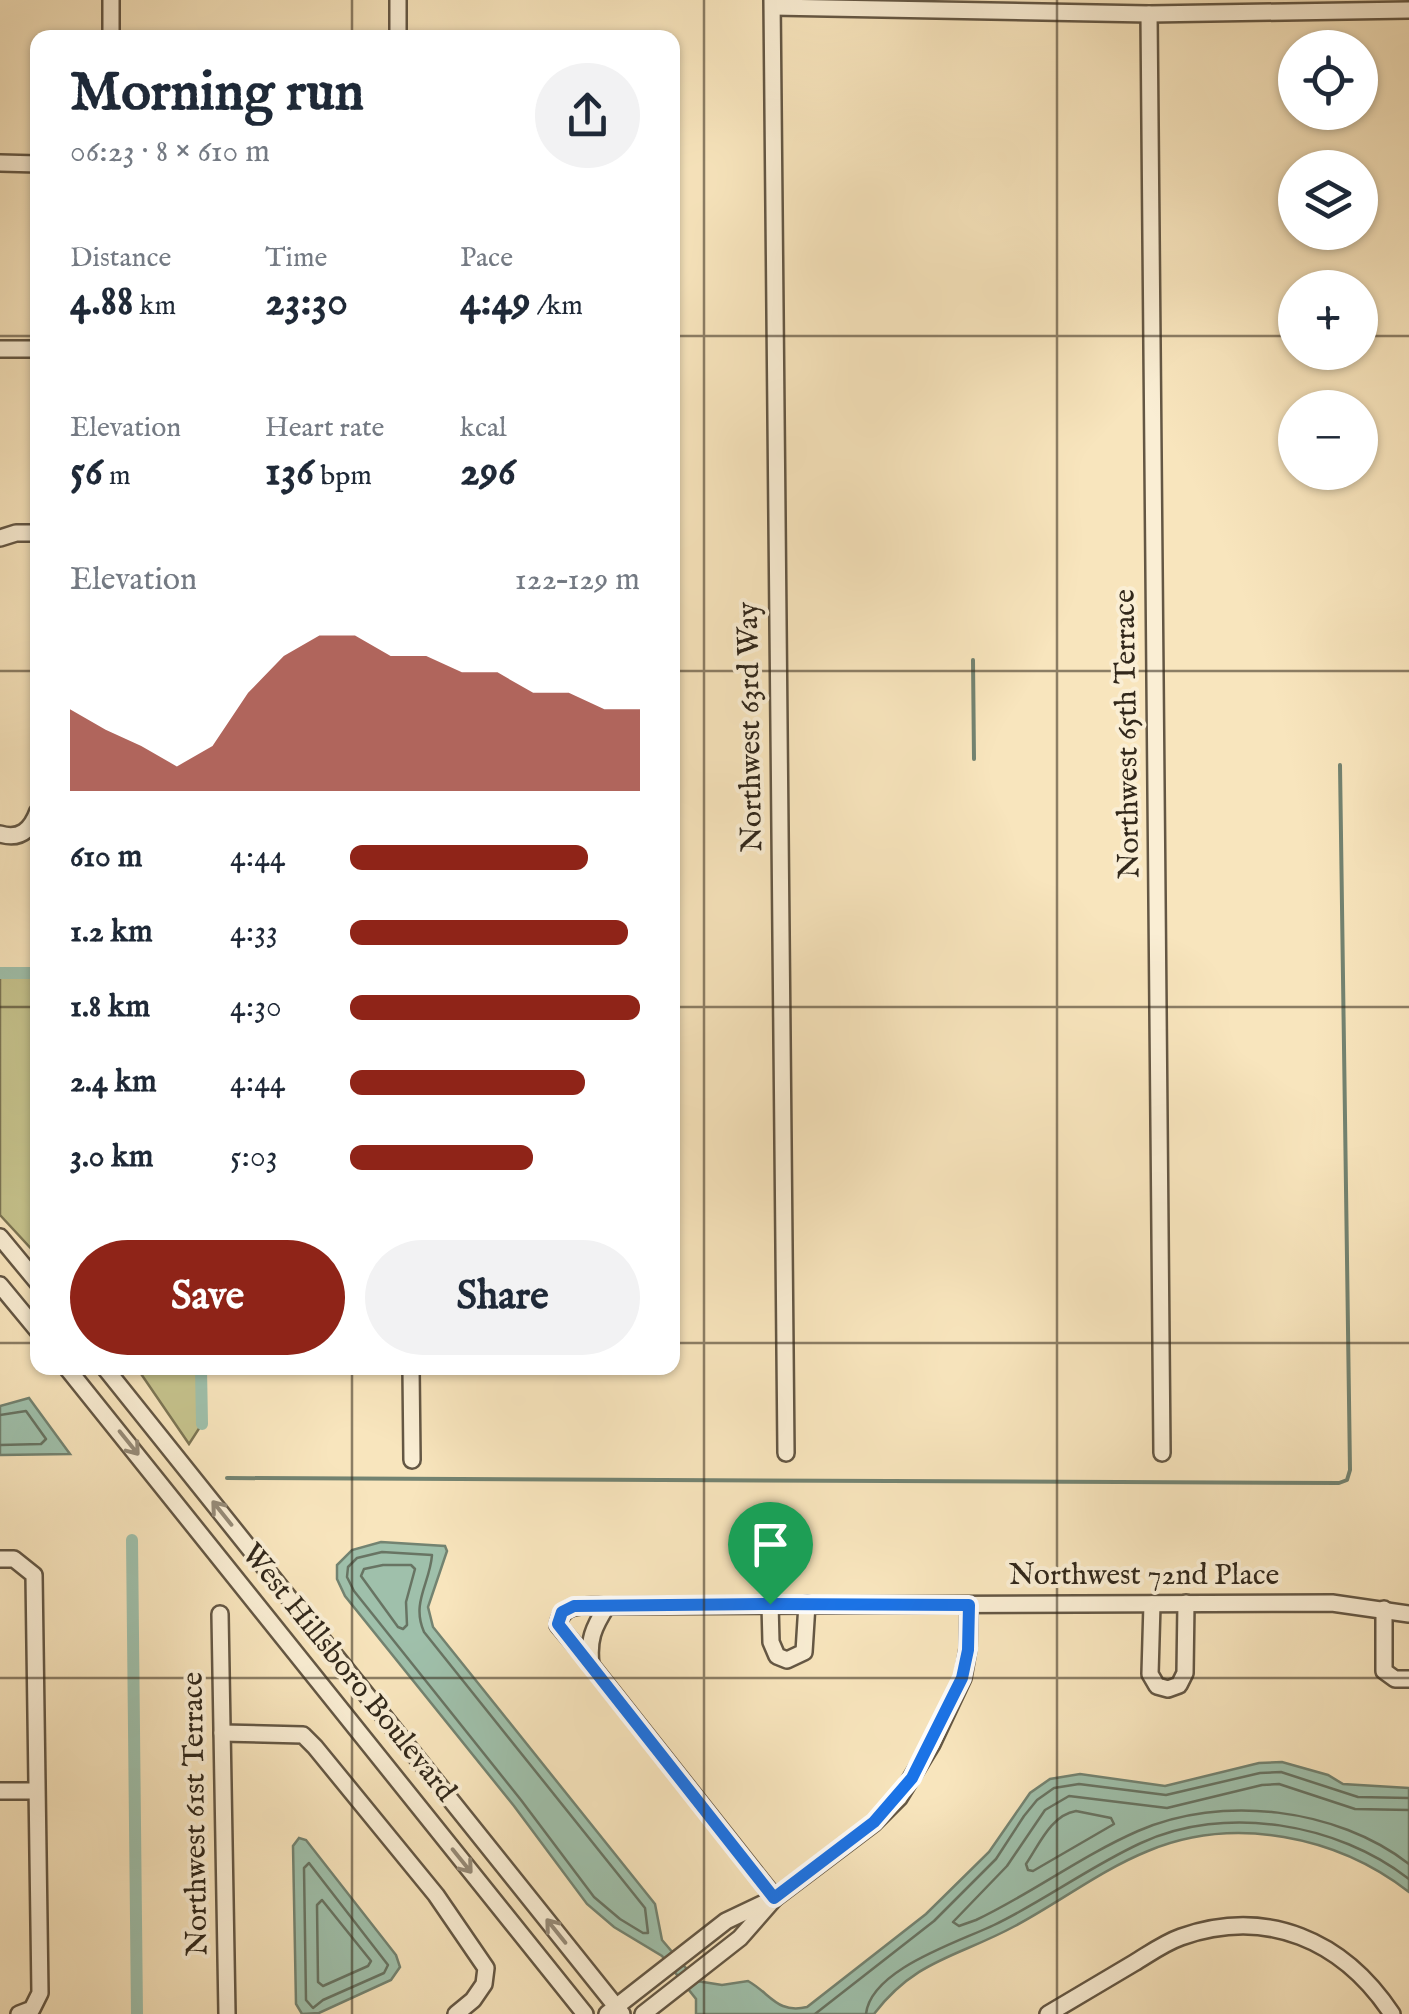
<!DOCTYPE html>
<html lang="en">
<head>
<meta charset="utf-8">
<style>
	:root { --surface:#fff; --page:#f2f2f3; --text:#1f2937; --muted:#747a83; --accent:#8f2418 }
	body { margin:0; font-family:"IM FELL English",serif; background:var(--page); color:var(--text); height:100vh; display:flex; flex-direction:column; font-size:38px; white-space:nowrap }
	* { box-sizing:border-box; margin:0 }
	p { font-size:32px; color:var(--muted) }
	.icon { flex:none; width:55px; height:55px; fill:none; stroke:currentColor; stroke-width:2; stroke-linecap:round; stroke-linejoin:round }
	.map { position:relative; flex:1; overflow:hidden }
	.drawer { position:absolute; left:30px; top:30px; width:650px; height:1345px; display:flex; flex-direction:column; background:var(--surface); border-radius:20px; box-shadow:0 2px 8px #0004 }
	.drawer>* { flex:none }
	.fabs { position:absolute; left:1278px; top:30px; display:grid; gap:20px }
	.fabs a { display:grid; place-items:center; width:100px; height:100px; border-radius:50%; background:var(--surface); box-shadow:0 2px 8px #0004; font-size:50px }
	.pin { position:absolute; display:grid; place-items:center; width:85px; height:85px; color:#fff; margin:-102px -42px; border-radius:50% 50% 50% 0; rotate:-45deg; box-shadow:0 0 10px #0007 }
	.pin .icon { rotate:45deg }
	.round { display:grid; place-items:center; flex:none; width:105px; height:105px; border-radius:52px; background:var(--page) }
	.overview { display:flex; align-items:center; justify-content:space-between; height:170px; padding:0 40px }
	h1 { font-size:55px; font-weight:800; line-height:75px }
	.stats { display:grid; grid-template-columns:repeat(3,1fr); gap:15px; height:170px; padding:10px 40px }
	.stats div { display:grid; align-content:center }
	.stats b { font-size:42px; font-weight:800 }
	.stats small { font-size:28px; font-weight:400 }
	.stats p { font-size:28px }
	.chart { height:280px; padding:20px 40px }
	.chart p { display:flex; justify-content:space-between }
	.chart svg { width:100%; height:180px; margin-top:10px; fill:var(--accent); opacity:.7 }
	.cta { display:flex; gap:20px; margin-top:auto; padding:20px 40px }
	.cta a { flex:1; height:115px; border-radius:60px; background:var(--accent); color:#fff; font-size:40px; font-weight:800; line-height:115px; text-align:center }
	.cta a+a { background:var(--page); color:var(--text) }
	ul { padding:0 40px; list-style:none; font-size:32px }
	li { display:grid; grid-template-columns:160px 120px 1fr; align-items:center; height:75px }
	li i { height:25px; border-radius:12px; background:var(--accent) }
	.map>svg:first-child { display:block }
	.green { fill:#c5c28c; stroke:#7c7554; stroke-width:2.5 }
	.water { fill:#9fc0ab; stroke:#738371; stroke-width:2.5 }
	.lines { fill:none; stroke-linecap:round; stroke-linejoin:round }
	.shore { stroke:#687463; stroke-width:2.5 }
	.stream { stroke:#738371; stroke-width:4 }
	.canal { stroke:#9fc0ab; stroke-width:12 }
	.minor-casing { stroke:#645744; stroke-width:20 }
	.minor { stroke:#faeed4; stroke-width:15 }
	.oneway { stroke:#968b78 }
	.route-casing { stroke:#fff; stroke-width:20 }
	.route { stroke:#1a73e8; stroke-width:12 }
	.grid { fill:none; stroke:#32281b; stroke-width:2.5; stroke-opacity:0.55 }
	.labels { text-anchor:middle; dominant-baseline:central; stroke-width:8; stroke-linejoin:round; paint-order:stroke }
	.street-label { font-size:30px; fill:#32281b; stroke:#faeed4 }
</style>
</head>
<body>
<div class="map">
<svg width="1409" height="2014" viewBox="0 0 1409 2014">
	<rect width="100%" height="100%" fill="#f8e5bd"/>
	<filter id="stains"><feTurbulence type="fractalNoise" baseFrequency=".002" numOctaves="4"/><feColorMatrix values="0 0 0 0 .2 0 0 0 0 .09 0 0 0 0 .02 0 0 0 .5 -.17"/></filter>
	<radialGradient id="worn" r=".72"><stop offset=".6" stop-color="#630" stop-opacity="0"/><stop offset="1" stop-color="#630" stop-opacity=".3"/></radialGradient>
	<!-- green -->
	<g class="green">
		<polygon points="0,973 37,973 37,1255 0,1215"/>
		<polygon points="137,1368 201,1368 202,1424 189,1444"/>
	</g>
	<!-- water -->
	<g class="water">
		<polygon points="29,1398 70,1454 0,1455 0,1406"/>
		<path d="M381,1542L445,1546L447,1551L428,1607L433,1627L655,1904L662,1940L697,1981L722,1985L748,1981C771,1994 777,2014 807,2007L926,1914L989,1852L1030,1793L1050,1779L1080,1774L1165,1786L1259,1763L1282,1762L1328,1775L1343,1784L1409,1788V1892C1337,1836 1234,1815 1148,1851C1101,1870 1060,1902 1015,1926C958,1957 916,1959 874,2014H696V1999L662,1956L614,1927L587,1904L514,1806L345,1596L337,1579V1565L352,1550Z"/>
		<polygon points="299,1838 306,1840 396,1955 400,1967 391,1980 319,2013 302,2014 296,2004 293,1846"/>
	</g>
	<g class="lines">
		<!-- shore -->
		<g class="shore">
			<polyline points="0,1415 26,1411 46,1439 41,1444 0,1445"/>
			<path d="M382,1552L432,1555C430,1583 411,1603 424,1632L645,1908L648,1933H643L620,1919L594,1897L521,1800L354,1591L347,1577L348,1567L357,1558Z"/>
			<polygon points="383,1565 411,1565 415,1569 406,1602 407,1625 403,1629 398,1627 361,1576 364,1569"/>
			<path d="M1409,1810L1355,1809L1279,1784L1262,1785L1167,1808L1069,1796L1045,1810L1007,1866L953,1922L959,1926L976,1920C1031,1894 1081,1856 1138,1831C1221,1794 1337,1808 1409,1864"/>
			<path d="M1076,1811L1111,1818L1114,1824L1033,1871L1028,1870L1026,1864C1039,1845 1051,1815 1076,1811Z"/>
			<polygon points="309,1863 388,1965 384,1973 323,2000 313,2008 306,2000 304,1868"/>
			<polygon points="322,1900 371,1961 368,1966 323,1986 318,1982 317,1905"/>
			<polyline points="815,2014 934,1921 996,1859 1024,1816 1037,1800 1054,1788 1079,1784 1166,1795 1260,1773 1281,1772 1358,1797 1409,1798"/>
			<path d="M866,2014C871,1969 959,1942 994,1925C1044,1901 1089,1867 1141,1843C1225,1804 1337,1823 1409,1879"/>
		</g>
		<!-- stream -->
		<g class="stream">
			<polyline points="973,660 974,759"/>
			<polyline points="227,1478 1339,1483 1347,1480 1350,1470 1340,765"/>
		</g>
		<!-- canal -->
		<g class="canal">
			<polyline points="0,973 38,973"/>
			<polyline points="201,1368 202,1424"/>
			<polyline points="132,1540 137,2014"/>
		</g>
		<defs>
			<g id="minor">
				<polyline points="111,0 111,38"/>
				<polyline points="398,0 398,38"/>
				<polyline points="772,0 786,1453"/>
				<polyline points="773,7 1149,14 1409,10"/>
				<polyline points="1149,14 1162,1453"/>
				<polyline points="0,163 38,164"/>
				<polyline points="0,349 38,349"/>
				<polyline points="0,538 16,533 38,533"/>
				<path d="M0,834C20,840 31,830 38,811"/>
				<polyline points="0,1237 38,1283"/>
				<polyline points="0,1285 38,1331"/>
				<polyline points="67,1368 585,2014"/>
				<polyline points="105,1368 622,2014"/>
				<polyline points="411,1368 412,1460"/>
				<polyline points="0,1559 14,1559 34,1575 40,1993 32,2009 19,2014"/>
				<polyline points="770,1604 771,1642 777,1656 787,1660 804,1652 807,1604"/>
				<polyline points="1152,1604 1150,1674 1157,1686 1168,1689 1179,1685 1185,1673 1186,1603"/>
				<polyline points="1384,1609 1384,1671 1395,1679 1409,1679"/>
				<polyline points="220,1614 227,2014"/>
				<path d="M591,1664L558,1625C562,1601 587,1606 607,1606"/>
				<polyline points="222,1733 303,1735 315,1747 436,1895 486,1968 484,1984 473,2000 456,2014"/>
				<polyline points="0,1791 36,1791"/>
				<path d="M775,1898L591,1665C588,1640 593,1628 607,1606L1332,1603L1409,1614"/>
				<polyline points="607,2014 726,1921 766,1902"/>
				<polyline points="643,2014 740,1938 775,1898 874,1823 899,1798 932,1744 963,1678 968,1649 969,1605"/>
				<path d="M1048,2014C1077,1997 1105,1980 1134,1963C1149,1954 1164,1943 1181,1937C1267,1907 1343,1940 1392,2014"/>
			</g>
		</defs>
		<!-- minor casing -->
		<use href="#minor" class="minor-casing"/>
		<!-- minor -->
		<use href="#minor" class="minor"/>
	</g>
	<!-- one-way arrows -->
	<defs><path id="oneway-shaft" d="M-6 0H5M1.5-3L5.5 0L1.5 3" fill="none" stroke-width="1.6" stroke-linecap="round" stroke-linejoin="round" transform="scale(2.5)"/></defs>
	<g class="oneway">
		<use href="#oneway-shaft" transform="translate(129 1443) rotate(51)"/>
		<use href="#oneway-shaft" transform="translate(222 1513) rotate(-129)"/>
		<use href="#oneway-shaft" transform="translate(462 1861) rotate(51)"/>
		<use href="#oneway-shaft" transform="translate(556 1931) rotate(-129)"/>
	</g>
	<g class="lines">
		<defs>
			<polygon id="route" points="770,1604 969,1605 968,1650 962,1678 912,1778 874,1822 774,1898 558,1624 562,1612 574,1606"/>
		</defs>
		<!-- route casing -->
		<use href="#route" class="route-casing"/>
		<!-- route -->
		<use href="#route" class="route"/>
	</g>
	<!-- grid -->
	<path class="grid" d="M352,0V38M704,0V2014M1057,0V2014M0,336H38M672,336H1295M1360,336H1409M0,671H38M672,671H1409M0,1007H38M672,1007H1409M0,1343H38M672,1343H1409M352,1368V2014M0,1678H1409"/>
	<g class="labels">
		<!-- street labels -->
		<g class="street-label">
			<text transform="translate(751 727) rotate(-91)">Northwest 63rd Way</text>
			<text transform="translate(1128 734) rotate(-91)">Northwest 65th Terrace</text>
			<text x="1144" y="1576">Northwest 72nd Place</text>
			<text transform="translate(348 1673) rotate(51)">West Hillsboro Boulevard</text>
			<text transform="translate(196 1814) rotate(-91)">Northwest 61st Terrace</text>
		</g>
	</g>
	<rect width="100%" height="100%" filter="url(#stains)"/>
	<rect width="100%" height="100%" fill="url(#worn)"/>
</svg>
<div class="fabs">
<a><svg class="icon" aria-label="locate" viewBox="0 0 24 24"><circle cx="12" cy="12" r="6"/><path d="M12 2v4M12 18v4M2 12h4M18 12h4"/></svg></a>
<a><svg class="icon" aria-label="layers" viewBox="0 0 24 24"><path d="M12 4l9 5-9 5-9-5zM3 14l9 5 9-5"/></svg></a>
<a>+</a>
<a>−</a>
</div>
<div class="pin" style="left:770px;top:1604px;background:#1e9e55"><svg class="icon" aria-label="arrive" viewBox="0 0 24 24"><path d="M6 21V4h12l-3 4 3 4H6"/></svg></div>
<section class="drawer">
<div class="overview"><div><h1>Morning run</h1><p>06:23 · 8 × 610 m</p></div><a class="round"><svg class="icon" aria-label="share" viewBox="0 0 24 24"><path d="M12 15V3M7 8l5-5 5 5M5 13v7h14v-7"/></svg></a></div>
<div class="stats">
<div><p>Distance</p><b>4.88<small> km</small></b></div>
<div><p>Time</p><b>23:30</b></div>
<div><p>Pace</p><b>4:49<small> /km</small></b></div>
</div>
<div class="stats">
<div><p>Elevation</p><b>56<small> m</small></b></div>
<div><p>Heart rate</p><b>136<small> bpm</small></b></div>
<div><p>kcal</p><b>296</b></div>
</div>
<div class="chart"><p><span>Elevation</span>122–129 m</p>
<svg viewBox="0 0 160 44" preserveAspectRatio="none"><path d="M0 44V24L10 29L20 33L30 38L40 33L50 20L60 11L70 6L80 6L90 11L100 11L110 15L120 15L130 20L140 20L150 24L160 24V44z"/></svg>
</div>
<ul>
<li><b>610 m</b>4:44<i style="width:82%"></i></li>
<li><b>1.2 km</b>4:33<i style="width:96%"></i></li>
<li><b>1.8 km</b>4:30<i style="width:100%"></i></li>
<li><b>2.4 km</b>4:44<i style="width:81%"></i></li>
<li><b>3.0 km</b>5:03<i style="width:63%"></i></li>
</ul>
<div class="cta"><a>Save</a><a>Share</a></div>
</section>
</div>
</body>
</html>
